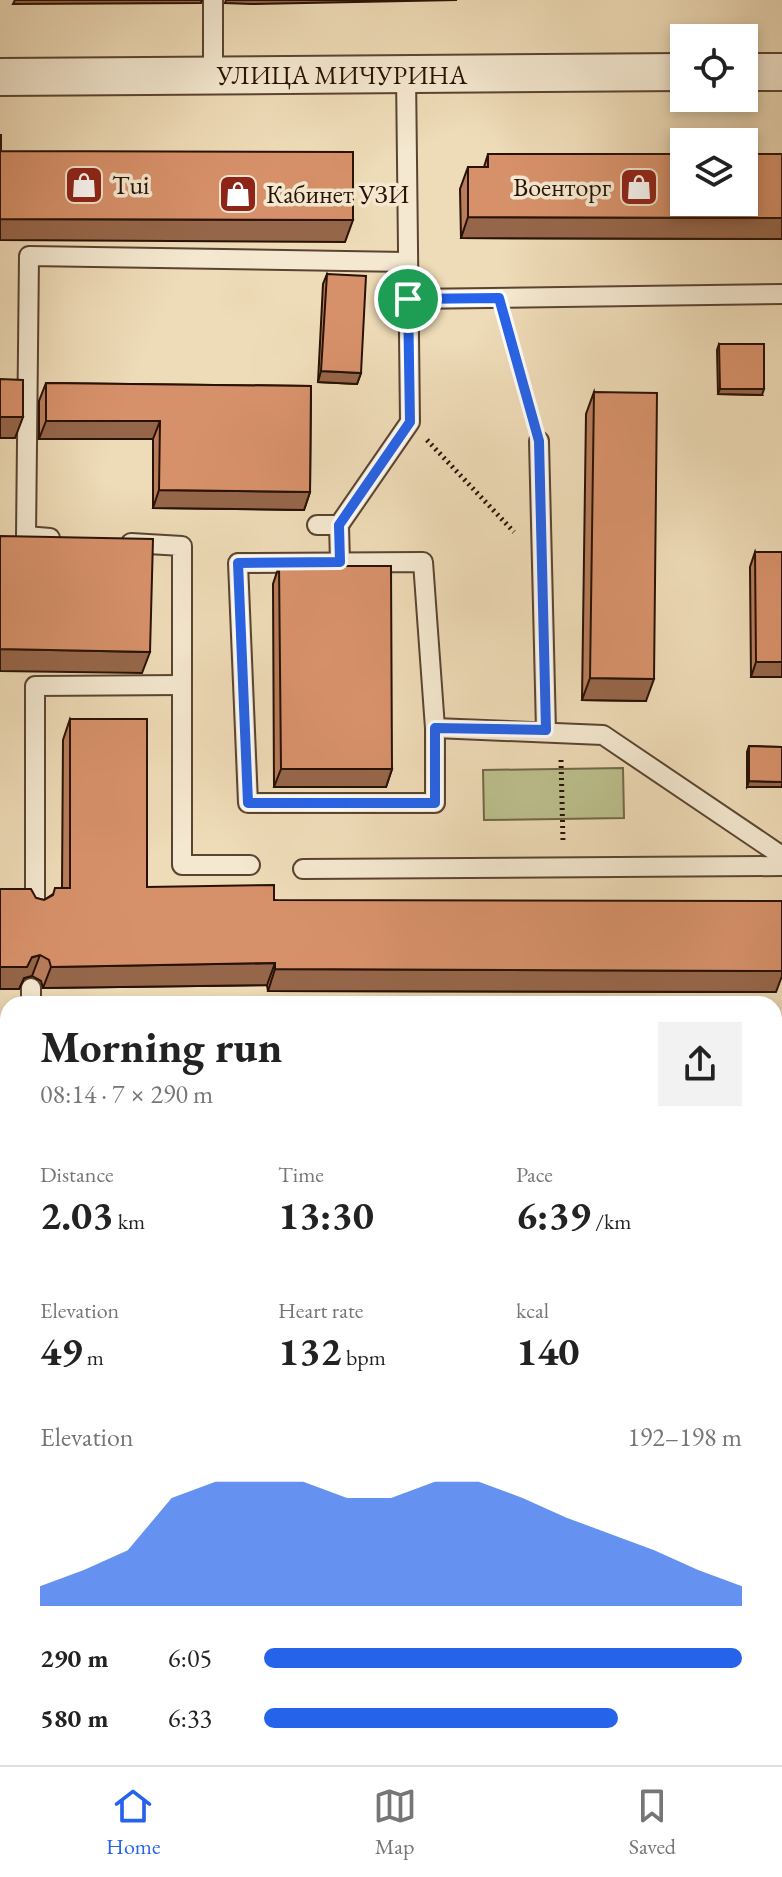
<!DOCTYPE html>
<html lang="en">
<head>
<meta charset="utf-8">
<style>
	:root { --surface:#fff; --page:#f2f2f2; --text:#222; --muted:#767676; --line:#e0e0e0; --accent:#2563eb }
	body { margin:0; font-family:"EB Garamond",serif; background:var(--page); color:var(--text); height:100vh; display:flex; flex-direction:column; font-size:30px; white-space:nowrap }
	* { box-sizing:border-box; margin:0 }
	p { font-size:26px; color:var(--muted) }
	.icon { flex:none; width:44px; height:44px; fill:none; stroke:currentColor; stroke-width:2; stroke-linecap:round; stroke-linejoin:round }
	.map { position:relative; flex:1; overflow:hidden }
	.details { position:absolute; left:0px; top:996px; width:782px; height:770px; display:flex; flex-direction:column; background:var(--surface); border-radius:24px 24px 0 0; box-shadow:0 4px 12px #0003 }
	.details>* { flex:none }
	.buttons { position:absolute; left:670px; top:24px; display:grid; gap:16px }
	.buttons a { display:grid; place-items:center; width:88px; height:88px; border-radius:0px; background:var(--surface); box-shadow:0 4px 12px #0003; font-size:40px }
	.pin { position:absolute; display:grid; place-items:center; width:68px; height:68px; color:#fff; margin:-34px; border:4px solid #fff; border-radius:50%; box-shadow:0 2px 8px #0007 }
	.round { display:grid; place-items:center; flex:none; width:84px; height:84px; border-radius:0px; background:var(--page) }
	.overview { display:flex; align-items:center; justify-content:space-between; height:136px; padding:0 40px }
	h1 { font-size:44px; font-weight:700; line-height:60px }
	.metrics { display:grid; grid-template-columns:repeat(3,1fr); gap:12px; height:136px; padding:8px 40px }
	.metrics div { display:grid; align-content:center }
	.metrics b { font-size:40px; font-weight:700 }
	.metrics small { font-size:22px; font-weight:400 }
	.metrics p { font-size:22px }
	.chart { height:224px; padding:16px 40px }
	.chart p { display:flex; justify-content:space-between }
	.chart svg { width:100%; height:144px; margin-top:8px; fill:var(--accent); opacity:.7 }
	ul { padding:0 40px; list-style:none; font-size:26px }
	li { display:grid; grid-template-columns:128px 96px 1fr; align-items:center; height:60px }
	li i { height:20px; border-radius:10px; background:var(--accent) }
	.dock { display:flex; justify-content:space-around; align-items:center; height:112px; border-top:2px solid var(--line); background:var(--surface); font-size:22px; color:var(--muted) }
	.dock a { display:grid; justify-items:center; gap:4px }
	.dock .on { color:var(--accent) }
	.map>svg:first-child { display:block }
	.green { fill:#bbbf8c; stroke:#726848; stroke-width:2 }
	.lines { fill:none; stroke-linecap:round; stroke-linejoin:round }
	.lane-casing { stroke:#5a4431; stroke-width:22 }
	.street-casing { stroke:#5a4431; stroke-width:40 }
	.secondary-casing { stroke:#291204; stroke-width:48 }
	.path { stroke:#291204; stroke-width:5; stroke-dasharray:2 4; stroke-linecap:butt }
	.lane { stroke:#f4e8d0; stroke-width:18 }
	.street { stroke:#f4e8d0; stroke-width:36 }
	.secondary { stroke:#f4e8d0; stroke-width:44 }
	.wall { fill:#b97d5b; stroke:#291204; stroke-width:2 }
	.shaded-wall { fill:#96664a; stroke:#291204; stroke-width:2 }
	.building { fill:#d7916a; stroke:#291204; stroke-width:2 }
	.route-casing { stroke:#fff; stroke-width:16 }
	.route { stroke:#2563eb; stroke-width:10 }
	.labels { text-anchor:middle; dominant-baseline:central; stroke-width:7; stroke-linejoin:round; paint-order:stroke }
	.street-label { font-size:26px; fill:#291204; stroke:#f4e8d0 }
	.poi-label { font-size:26px; fill:#291204; stroke:#f4e8d0; text-anchor:start }
</style>
</head>
<body>
<div class="map">
<svg width="782" height="1765" viewBox="0 0 782 1765">
	<rect width="100%" height="100%" fill="#eedbb7"/>
	<filter id="stains"><feTurbulence type="fractalNoise" baseFrequency=".0025" numOctaves="4"/><feColorMatrix values="0 0 0 0 .2 0 0 0 0 .09 0 0 0 0 .02 0 0 0 .5 -.17"/></filter>
	<radialGradient id="worn" r=".72"><stop offset=".6" stop-color="#630" stop-opacity="0"/><stop offset="1" stop-color="#630" stop-opacity=".3"/></radialGradient>
	<!-- green -->
	<polygon class="green" points="623,768 624,818 484,820 483,770"/>
	<g class="lines">
		<defs>
			<g id="lane">
				<polyline points="213,75 213,0"/>
				<polyline points="408,299 782,294"/>
				<polyline points="539,441 546,730"/>
				<polyline points="317,525 339,525"/>
				<polyline points="50,538 26,536 29,256 406,262"/>
				<polyline points="131,543 182,546 182,865 250,865"/>
				<polyline points="340,562 339,525 410,422 406,74"/>
				<polygon points="423,562 435,728 435,803 248,803 238,563"/>
				<polyline points="435,728 603,735 782,856"/>
				<polyline points="303,869 782,866"/>
				<polyline points="35,910 35,686 182,685"/>
				<polyline points="31,1004 31,988"/>
				<polyline points="8,1333 3,1672 8,1672"/>
				<polyline points="774,1357 782,1357"/>
				<polyline points="774,1612 782,1612"/>
				<polyline points="554,1758 554,1765"/>
			</g>
			<g id="street">
				<polyline points="744,72 782,72"/>
				<polyline points="0,77 684,72"/>
			</g>
			<g id="secondary">
				<polyline points="0,1047 8,1047"/>
				<polyline points="774,1052 782,1052"/>
			</g>
		</defs>
		<!-- lane casing -->
		<use href="#lane" class="lane-casing"/>
		<!-- street casing -->
		<use href="#street" class="street-casing"/>
		<!-- secondary casing -->
		<use href="#secondary" class="secondary-casing"/>
		<!-- path -->
		<g class="path">
			<polyline points="506,323 532,417"/>
			<polyline points="427,440 514,532"/>
			<polyline points="561,760 563,842"/>
			<polyline points="7,1308 8,1286"/>
			<polyline points="2,1697 2,1723 8,1723"/>
		</g>
		<!-- lane -->
		<use href="#lane" class="lane"/>
		<!-- street -->
		<use href="#street" class="street"/>
		<!-- secondary -->
		<use href="#secondary" class="secondary"/>
	</g>
	<!-- wall -->
	<g class="wall">
		<polygon points="488,154 782,154 782,239 461,238 460,189 468,167 484,167"/>
		<polygon points="327,274 361,373 357,384 318,382 323,284"/>
		<polygon points="719,344 762,395 718,394 717,350"/>
		<polygon points="46,383 311,386 310,492 304,510 153,508 153,439 39,439 39,401"/>
		<polygon points="594,392 646,701 582,700 586,414"/>
		<polygon points="755,552 782,677 751,677 750,567"/>
		<polygon points="279,566 392,769 386,787 274,787 273,584"/>
		<polygon points="70,719 147,887 274,900 776,992 268,991 267,985 43,988 41,981 32,976 24,978 19,989 0,989 0,889 44,900 62,888 63,740"/>
		<polygon points="749,746 782,747 747,787 747,752"/>
		<polygon points="700,1758 774,1758 782,1765 700,1765"/>
	</g>
	<!-- shaded-wall -->
	<g class="shaded-wall">
		<polygon points="15,0 202,0 201,3 13,4"/>
		<polygon points="226,0 457,0 251,4 225,3"/>
		<polygon points="468,217 782,218 782,239 461,238"/>
		<polygon points="0,219 353,220 345,242 0,240"/>
		<polygon points="321,371 361,373 357,384 318,382"/>
		<polygon points="720,389 764,389 762,395 718,394"/>
		<polygon points="0,417 23,417 15,438 0,438"/>
		<polygon points="46,421 160,421 153,439 39,439"/>
		<polygon points="159,490 310,492 304,510 153,508"/>
		<polygon points="0,649 150,652 142,673 0,671"/>
		<polygon points="756,662 782,662 782,677 751,677"/>
		<polygon points="590,678 654,679 646,701 582,700"/>
		<polygon points="281,769 392,769 386,787 274,787"/>
		<polygon points="749,781 782,782 782,787 747,787"/>
		<polygon points="40,955 32,976 24,978 19,989 0,989 0,967"/>
		<polygon points="275,963 267,985 43,988 51,967"/>
		<polygon points="275,969 782,971 782,976 776,992 268,991"/>
		<rect x="0" y="1225" width="8" height="22"/>
		<rect x="774" y="1274" width="8" height="18"/>
	</g>
	<!-- building -->
	<g class="building">
		<polygon points="0,135 1,135 1,151 353,152 353,220 0,219"/>
		<polygon points="488,154 684,154 684,202 744,202 744,154 782,154 782,218 468,217 468,167 488,167"/>
		<polygon points="327,274 366,276 361,373 321,371"/>
		<polygon points="719,344 764,344 764,389 720,389"/>
		<polygon points="0,379 23,380 23,417 0,417"/>
		<polygon points="46,383 311,386 310,492 159,490 160,421 46,421"/>
		<polygon points="594,392 657,393 654,679 590,678"/>
		<polygon points="0,536 153,539 150,652 0,649"/>
		<polygon points="755,552 782,552 782,662 756,662"/>
		<polygon points="279,566 391,566 392,769 281,769"/>
		<polygon points="70,719 147,719 147,887 274,885 274,900 782,901 782,971 275,969 275,963 51,967 49,960 40,955 32,957 27,967 0,967 0,889 31,889 36,898 44,900 53,895 55,888 70,888"/>
		<polygon points="749,746 782,747 782,782 749,781"/>
		<rect x="0" y="1157" width="8" height="68"/>
		<rect x="774" y="1188" width="8" height="86"/>
		<polygon points="774,1687 782,1687 782,1765 706,1765 706,1758 774,1758"/>
		<polygon points="6,1737 8,1737 8,1758 421,1758 421,1765 0,1765 0,1750 6,1750"/>
	</g>
	<g class="lines">
		<defs>
			<polygon id="route" points="499,298 539,441 546,730 435,728 435,803 248,803 238,563 340,562 339,525 410,422 408,299"/>
		</defs>
		<!-- route casing -->
		<use href="#route" class="route-casing"/>
		<!-- route -->
		<use href="#route" class="route"/>
	</g>
	<!-- icons -->
	<defs>
		<symbol id="shop-square" viewBox="-11 -11 22 22"><rect x="-9" y="-9" width="18" height="18" rx="4" fill="#8f2418" stroke="#f4e8d0"/><path d="M-5-2.5h2.3a2.7 3.5 0 0 1 5.4 0H5L5.5 6h-11ZM-1.5-2.5h3a1.5 2.3 0 0 0-3 0Z" fill="#fff"/></symbol>
	</defs>
	<g fill-rule="evenodd">
		<use href="#shop-square" x="62" y="163" width="44" height="44"/>
		<use href="#shop-square" x="617" y="165" width="44" height="44"/>
		<use href="#shop-square" x="216" y="172" width="44" height="44"/>
	</g>
	<g class="labels">
		<!-- street labels -->
		<g class="street-label">
			<text x="342" y="75">УЛИЦА МИЧУРИНА</text>
		</g>
		<!-- poi labels -->
		<g class="poi-label">
			<text x="112" y="185">Tui</text>
			<text x="611" y="187" text-anchor="end">Военторг</text>
			<text x="266" y="194">Кабинет УЗИ</text>
		</g>
	</g>
	<rect width="100%" height="100%" filter="url(#stains)"/>
	<rect width="100%" height="100%" fill="url(#worn)"/>
</svg>
<div class="buttons">
<a><svg class="icon" aria-label="locate" viewBox="0 0 24 24"><circle cx="12" cy="12" r="6"/><path d="M12 2v4M12 18v4M2 12h4M18 12h4"/></svg></a>
<a><svg class="icon" aria-label="layers" viewBox="0 0 24 24"><path d="M12 4l9 5-9 5-9-5zM3 14l9 5 9-5"/></svg></a>
</div>
<div class="pin" style="left:408px;top:299px;background:#1e9e55"><svg class="icon" aria-label="arrive" viewBox="0 0 24 24"><path d="M6 21V4h12l-3 4 3 4H6"/></svg></div>
<section class="details">
<div class="overview"><div><h1>Morning run</h1><p>08:14 · 7 × 290 m</p></div><a class="round"><svg class="icon" aria-label="share" viewBox="0 0 24 24"><path d="M12 15V3M7 8l5-5 5 5M5 13v7h14v-7"/></svg></a></div>
<div class="metrics">
<div><p>Distance</p><b>2.03<small> km</small></b></div>
<div><p>Time</p><b>13:30</b></div>
<div><p>Pace</p><b>6:39<small> /km</small></b></div>
</div>
<div class="metrics">
<div><p>Elevation</p><b>49<small> m</small></b></div>
<div><p>Heart rate</p><b>132<small> bpm</small></b></div>
<div><p>kcal</p><b>140</b></div>
</div>
<div class="chart"><p><span>Elevation</span>192–198 m</p>
<svg viewBox="0 0 160 44" preserveAspectRatio="none"><path d="M0 44V38L10 33L20 27L30 11L40 6L50 6L60 6L70 11L80 11L90 6L100 6L110 11L120 17L130 22L140 27L150 33L160 38V44z"/></svg>
</div>
<ul>
<li><b>290 m</b>6:05<i style="width:100%"></i></li>
<li><b>580 m</b>6:33<i style="width:74%"></i></li>
</ul>
</section>
</div>
<nav class="dock">
<a class="on"><svg class="icon" aria-label="home" viewBox="0 0 24 24"><path d="M3 11l9-7 9 7M6 9v11h12V9"/></svg>Home</a>
<a><svg class="icon" aria-label="map" viewBox="0 0 24 24"><path d="M3 6l6-2 6 2 6-2v14l-6 2-6-2-6 2zM9 4v14M15 6v14"/></svg>Map</a>
<a><svg class="icon" aria-label="saved" viewBox="0 0 24 24"><path d="M7 4h10v16l-5-4-5 4z"/></svg>Saved</a>
</nav>
</body>
</html>
